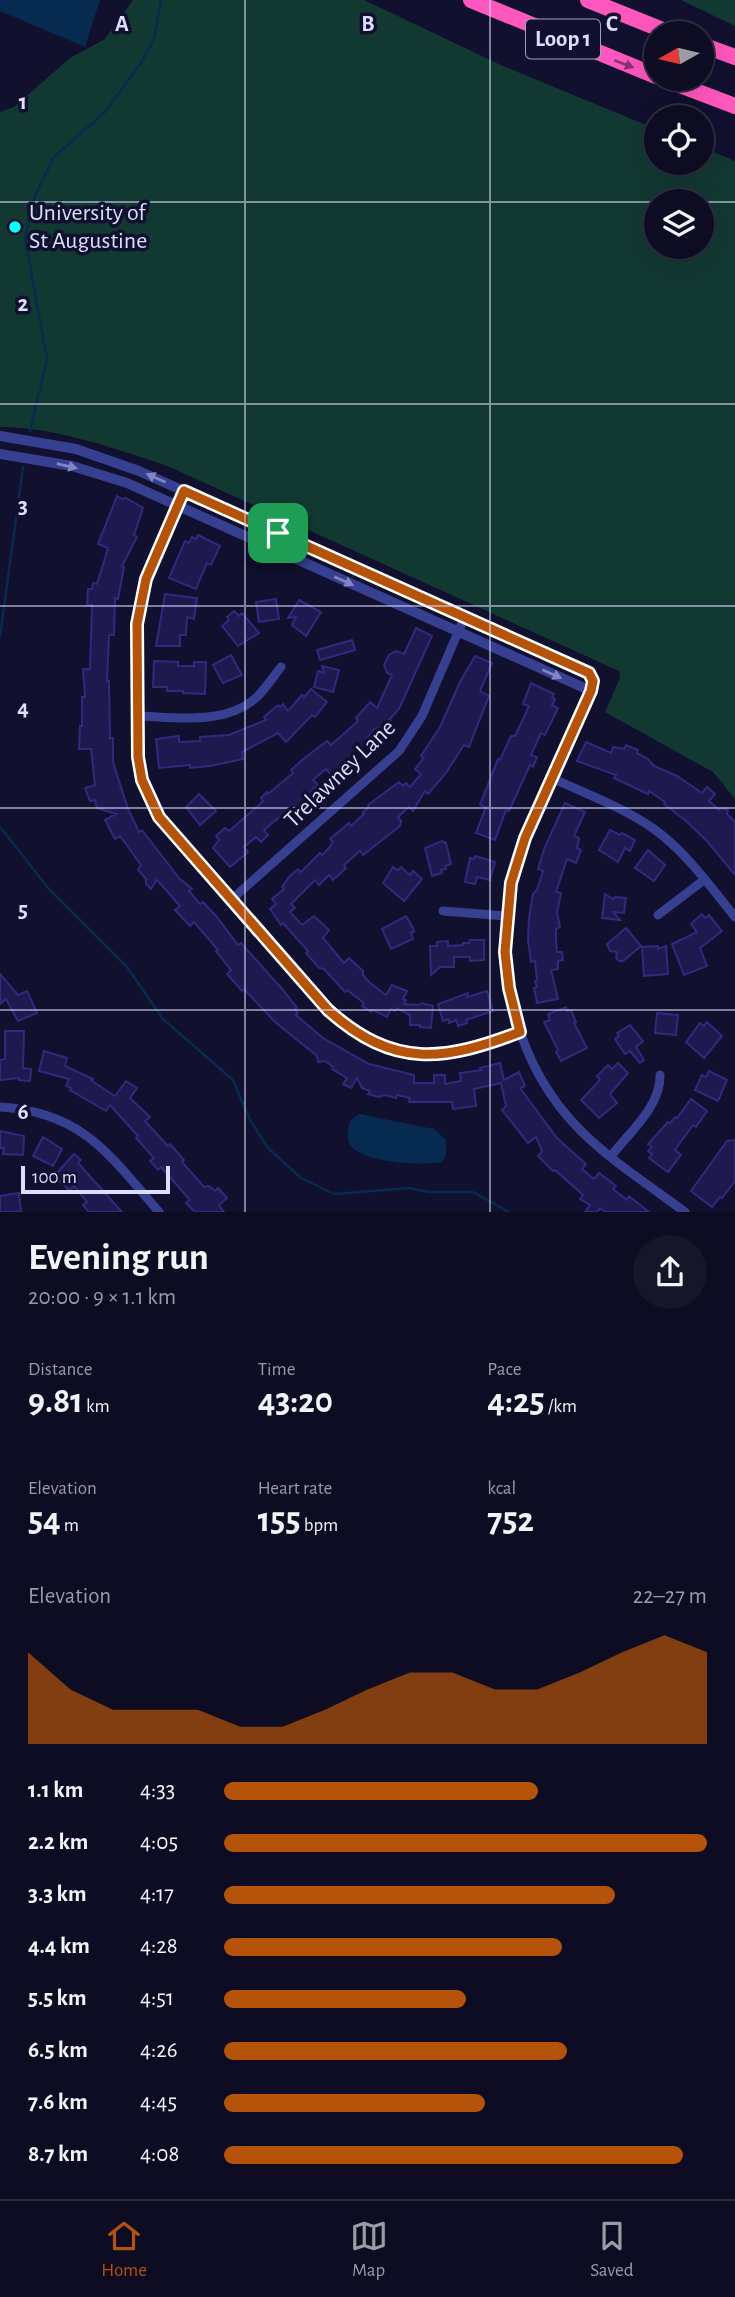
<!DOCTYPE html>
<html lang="en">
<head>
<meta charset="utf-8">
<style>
	:root { --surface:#0d0c22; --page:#16152a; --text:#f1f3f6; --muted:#9a9ba5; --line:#2d2c40; --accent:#b45309 }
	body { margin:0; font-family:"Alegreya Sans",sans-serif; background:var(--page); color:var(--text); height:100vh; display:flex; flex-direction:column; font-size:26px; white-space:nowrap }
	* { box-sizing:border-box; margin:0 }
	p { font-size:23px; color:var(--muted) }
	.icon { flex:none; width:38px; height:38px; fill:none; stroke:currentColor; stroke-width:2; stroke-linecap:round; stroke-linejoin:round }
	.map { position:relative; height:1212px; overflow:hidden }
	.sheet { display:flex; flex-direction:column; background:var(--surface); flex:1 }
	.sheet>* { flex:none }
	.needle { width:46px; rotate:262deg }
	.tools { position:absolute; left:644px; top:21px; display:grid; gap:14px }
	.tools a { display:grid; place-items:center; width:70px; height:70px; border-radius:50%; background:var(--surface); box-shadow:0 7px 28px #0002,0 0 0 2px var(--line); font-size:35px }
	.scale { position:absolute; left:21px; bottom:18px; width:149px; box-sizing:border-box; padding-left:7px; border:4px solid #dcddff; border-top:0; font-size:19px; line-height:24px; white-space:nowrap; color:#dcddff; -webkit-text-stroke:5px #11102e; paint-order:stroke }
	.pin { position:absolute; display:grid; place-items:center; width:60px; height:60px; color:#fff; margin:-30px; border-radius:14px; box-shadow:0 4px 10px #0006 }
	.round { display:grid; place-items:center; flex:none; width:74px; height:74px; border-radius:37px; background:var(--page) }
	.summary { display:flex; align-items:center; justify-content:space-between; height:119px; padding:0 28px }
	h1 { font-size:38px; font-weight:700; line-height:52px }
	.figures { display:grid; grid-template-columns:repeat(3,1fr); gap:10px; height:119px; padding:7px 28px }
	.figures div { display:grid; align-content:center }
	.figures b { font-size:35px; font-weight:700 }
	.figures small { font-size:19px; font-weight:400 }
	.figures p { font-size:19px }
	.chart { height:196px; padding:14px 28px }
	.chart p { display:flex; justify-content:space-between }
	.chart svg { width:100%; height:126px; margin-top:7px; fill:var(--accent); opacity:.7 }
	ul { padding:0 28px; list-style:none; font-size:23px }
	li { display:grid; grid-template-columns:112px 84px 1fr; align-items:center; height:52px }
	li i { height:18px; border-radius:9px; background:var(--accent) }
	.tabs { display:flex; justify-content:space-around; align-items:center; height:98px; border-top:2px solid var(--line); background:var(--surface); font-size:19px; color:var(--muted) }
	.tabs a { display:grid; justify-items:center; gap:4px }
	.tabs .on { color:var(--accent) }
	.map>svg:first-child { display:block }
	.green { fill:#123832; fill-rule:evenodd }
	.water { fill:#072a50 }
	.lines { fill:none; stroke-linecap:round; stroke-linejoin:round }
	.stream { stroke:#072a50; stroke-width:2.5 }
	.building { fill:#1e1a50; stroke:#302a7e; stroke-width:2 }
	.minor { stroke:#373f90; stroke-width:9 }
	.tertiary { stroke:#373f90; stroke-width:10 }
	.motorway { stroke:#ff57bd; stroke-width:16 }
	.oneway { fill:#883476 }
	.oneway2 { fill:#8186c2 }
	.route-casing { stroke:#fff; stroke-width:14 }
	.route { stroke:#b45309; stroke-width:9 }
	.grid { fill:none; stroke:#dcddff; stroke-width:2; stroke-opacity:0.55 }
	.poi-dot { fill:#08fff9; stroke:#11102e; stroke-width:2.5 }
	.labels { text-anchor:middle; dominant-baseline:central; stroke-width:7; stroke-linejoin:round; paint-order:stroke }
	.shield { fill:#11102e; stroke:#9fa0c0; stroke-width:2 }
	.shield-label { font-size:23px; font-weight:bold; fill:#dcddff }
	.poi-label { font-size:24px; fill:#dcddff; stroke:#11102e; text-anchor:start }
	.street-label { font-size:24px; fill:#dcddff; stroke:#11102e }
	.grid-label { font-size:23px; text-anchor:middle; font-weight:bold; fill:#dcddff; stroke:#11102e; stroke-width:7; stroke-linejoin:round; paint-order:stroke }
</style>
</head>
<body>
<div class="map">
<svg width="735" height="1212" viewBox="0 0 735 1212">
	<rect width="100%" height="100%" fill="#11102e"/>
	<!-- green -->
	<g class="green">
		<path d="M133,0H364L503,66L656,129V163H702V147L735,161V799L713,772L605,712L620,678L619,671L165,465C113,448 55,427 0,427V112L14,107L70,58L105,39ZM656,201H702V247H656Z"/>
		<polygon points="681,0 735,0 735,26"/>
	</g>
	<!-- water -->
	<g class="water">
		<polygon points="0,0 100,0 85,47 0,11"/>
		<path d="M360,1114L434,1129L446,1140V1157L442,1162C420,1166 375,1163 355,1150C348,1146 347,1138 348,1130C348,1122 353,1117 360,1114Z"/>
	</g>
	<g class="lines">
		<!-- stream -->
		<g class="stream">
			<polyline points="30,431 47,359 25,238 35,196 54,157 104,113 141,63 154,39 161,0"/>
			<polyline points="0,636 23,467"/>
			<polyline points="0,827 49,889 127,967 163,1019 233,1080 250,1120 268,1148 301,1178 334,1194 409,1188 429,1192 473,1192 509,1212"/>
		</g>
	</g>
	<!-- building -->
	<g class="building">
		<polygon points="117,496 122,499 126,498 143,508 134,535 137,537 122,566 124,567 118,599 115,598 114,635 109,635 107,681 109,681 110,738 113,738 113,762 128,809 139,832 142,830 179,878 192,889 189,891 200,904 203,902 216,916 238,945 241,943 283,990 297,1008 295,1009 298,1013 296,1015 323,1038 369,1064 414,1075 414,1083 434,1083 434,1075 445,1075 445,1084 461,1081 460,1073 481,1070 480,1068 500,1063 504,1080 519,1072 525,1086 520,1088 557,1138 586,1164 582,1169 594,1179 599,1173 616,1186 613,1189 627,1200 629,1196 649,1212 605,1212 600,1208 597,1212 585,1212 590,1205 580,1199 583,1195 555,1170 553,1171 538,1156 542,1151 536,1137 528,1143 502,1110 506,1106 501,1083 474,1089 476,1106 453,1109 452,1102 409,1102 410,1098 397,1095 396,1098 385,1095 378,1097 368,1094 370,1091 362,1088 357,1078 351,1088 343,1084 347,1078 332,1069 333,1067 325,1061 318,1062 317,1056 275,1022 244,989 242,991 227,974 231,970 216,951 218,950 194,922 190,926 175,910 180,906 157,880 151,889 146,884 146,879 138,870 141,865 120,836 115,839 105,820 116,814 97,808 95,800 90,801 85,788 95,785 91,749 79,749 80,726 82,726 82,697 85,697 83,669 90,669 92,605 87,605 88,589 92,589 93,583 97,584 108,548 98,544"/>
		<polygon points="198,535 220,546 211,565 207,563 196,589 169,578 185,541 189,543 192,537 196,539"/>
		<polygon points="165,594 197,598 194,619 187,617 186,635 180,635 180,646 156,646"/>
		<polygon points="276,599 279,619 259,622 256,602"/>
		<polygon points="299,600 321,612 306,636 292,625 296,617 288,618"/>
		<polygon points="234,611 239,616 242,613 259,633 238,646 222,626 229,620 227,617"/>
		<polygon points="416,628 432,636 399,709 389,720 391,721 385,728 382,726 378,730 376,728 366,739 368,742 348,758 350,761 332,776 326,769 313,780 318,785 306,795 310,799 294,813 290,808 264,830 268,835 261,842 256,837 244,847 248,852 230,867 213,848 219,840 216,836 225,828 229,831 260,804 263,801 261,798 267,792 268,794 293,773 291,770 307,756 327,741 331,745 347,731 358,721 356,718 370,702 377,708 392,675 387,673 384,665 389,655 396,651 404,654"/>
		<polygon points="352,640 355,650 320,660 317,650"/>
		<polygon points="231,655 242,675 223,683 213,665"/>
		<polygon points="475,656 492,663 480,691 489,696 469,747 464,745 446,773 428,794 425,791 413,811 409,807 398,817 401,821 400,826 363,855 360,851 344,865 346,868 333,880 329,875 319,885 315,880 291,904 295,908 290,912 302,925 314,916 329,930 323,938 344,963 349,958 363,971 363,975 369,982 386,995 392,985 407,991 403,999 406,1000 404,1004 419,1005 422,1003 433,1006 431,1028 420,1027 420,1025 410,1025 410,1015 397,1008 395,1011 391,1009 387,1017 373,1010 371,1012 362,1006 364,1003 347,990 345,992 324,969 319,968 313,961 306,953 308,951 283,923 281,925 270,909 276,904 272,899 284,889 282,887 289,877 298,869 301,872 320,853 322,855 329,848 333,842 330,839 349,823 351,826 364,814 363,812 369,807 368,805 399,782 403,786 406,783 410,787 421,774 415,769 424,758 421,756 440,727 460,682"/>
		<polygon points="154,661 178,662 178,666 194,666 194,662 206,662 205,694 183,693 183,691 167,691 167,687 153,687"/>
		<polygon points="322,666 339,670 333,692 314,687 318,671 324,673"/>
		<polygon points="531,683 554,694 552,698 555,699 552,705 558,708 545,735 541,733 531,755 537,757 533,767 530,765 509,811 506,810 495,840 476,833 486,807 480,805 498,759 500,760 511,736 515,736 529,706 523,704"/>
		<polygon points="311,689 327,702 315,717 312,715 286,742 278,733 242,752 243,759 210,766 190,768 190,765 159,768 156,739 179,736 179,742 200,741 200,737 229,735 266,720 264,717 278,705 280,707 283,704 288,711 302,695 304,697"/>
		<polygon points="586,742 611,753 613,747 624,749 626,745 638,750 637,753 648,759 654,766 677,776 702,793 707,787 715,794 709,801 719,810 722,808 728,810 727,814 735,822 735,875 707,841 686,821 664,804 665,802 649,791 648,794 614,778 616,775 577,761"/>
		<polygon points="199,794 216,811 200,825 186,807"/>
		<polygon points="565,803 585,812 574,836 579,838 577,848 581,850 576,863 567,859 556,892 561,893 557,913 560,927 556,929 556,941 557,952 562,952 563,960 558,961 558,969 551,970 558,999 537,1003 534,988 537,987 535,981 537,980 535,961 531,962 528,940 529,918 533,894 537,890 543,871 538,869 544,849"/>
		<polygon points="610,830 620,835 622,833 635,840 630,851 625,848 618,862 599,850"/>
		<polygon points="442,841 446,843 451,864 445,866 446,869 441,870 442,873 432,876 425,848"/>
		<polygon points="648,850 665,865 654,881 635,868"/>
		<polygon points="475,856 495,862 490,880 477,877 475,884 465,882 470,858 474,859"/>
		<polygon points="393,867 398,870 401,867 410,875 413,871 422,879 404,901 383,883"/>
		<polygon points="605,894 613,899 615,897 626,898 624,913 613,912 620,920 602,918"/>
		<polygon points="702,914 705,918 709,915 722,931 700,948 707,966 684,975 672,944 697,932 691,924"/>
		<polygon points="406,916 413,928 414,932 411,933 413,939 391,949 382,929"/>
		<polygon points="626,928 641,946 623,961 619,961 616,958 617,952 610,951 607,944"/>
		<polygon points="470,940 484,940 484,960 470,961 470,957 454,957 454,967 440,967 431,975 430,946 437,946 437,942 448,941 448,946 463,945 463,943 469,943"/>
		<polygon points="658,946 658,949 666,946 668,974 644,976 642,947"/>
		<polygon points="0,974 18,995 27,991 37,1013 18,1021 6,999 0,1004"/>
		<polygon points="487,991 493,1011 466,1020 467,1023 458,1026 456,1020 449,1023 448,1019 443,1021 438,1004 468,993 467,997"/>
		<polygon points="566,1007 567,1011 571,1010 576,1022 574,1023 587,1048 561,1061 556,1052 558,1050 544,1022 550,1020 548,1014"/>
		<polygon points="657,1013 678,1015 676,1035 655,1033"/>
		<polygon points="707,1022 722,1036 704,1058 686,1042 700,1023 704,1026"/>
		<polygon points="630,1025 643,1041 636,1047 644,1060 640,1063 630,1051 625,1054 615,1039 619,1036 617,1033"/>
		<polygon points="5,1031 24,1031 23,1068 31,1069 30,1081 19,1080 19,1078 0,1080 0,1060 5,1059"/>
		<polygon points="44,1051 67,1058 65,1066 93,1079 92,1081 115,1096 126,1081 137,1088 130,1098 150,1117 145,1121 168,1146 170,1144 184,1160 182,1162 204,1187 209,1186 215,1191 218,1188 227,1198 219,1205 224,1212 195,1212 186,1203 190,1200 161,1167 158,1170 150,1161 154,1158 136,1138 138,1136 110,1105 106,1111 70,1090 71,1088 66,1086 69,1079 39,1071"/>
		<polygon points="618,1063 628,1073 610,1094 617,1103 599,1118 581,1100 600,1080 597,1076 608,1065 612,1069"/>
		<polygon points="709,1071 727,1080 718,1101 695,1090 702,1075 706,1077"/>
		<polygon points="691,1099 707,1111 696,1127 693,1125 675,1150 681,1155 668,1172 649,1158 652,1154 648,1151 652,1147 648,1144 668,1122 670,1123 675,1117 677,1118"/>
		<polygon points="0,1131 24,1136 23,1155 3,1154 4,1148 0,1148"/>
		<polygon points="43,1137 62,1149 53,1166 33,1156"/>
		<polygon points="735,1140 735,1181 722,1198 720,1197 712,1207 691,1191 727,1141"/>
		<polygon points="74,1154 81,1160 78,1163 122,1212 89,1212 83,1205 87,1202 74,1186 70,1191 54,1176"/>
		<polygon points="19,1193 21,1212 0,1212 0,1196"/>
	</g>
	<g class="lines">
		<!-- minor -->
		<g class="minor">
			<path d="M184,491L146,579L140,599L137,624V757L142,780L159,817L328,1010C395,1069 443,1061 520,1032"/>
			<path d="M591,691C575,727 559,763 543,798C534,818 524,837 518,857C488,950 511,1060 580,1130C611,1161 650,1186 685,1212"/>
			<path d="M137,716C176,717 225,726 257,697C266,688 273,677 281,667"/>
			<path d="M552,778C586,794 623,807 654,829C686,852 710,886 735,917"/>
			<polyline points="231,900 399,751 422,716 465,616"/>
			<polyline points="443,911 506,916"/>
			<polyline points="658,915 704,880"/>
			<path d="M0,1107C82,1112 109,1154 159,1212"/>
			<path d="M611,1156C629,1133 661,1106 660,1075"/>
		</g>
		<!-- tertiary -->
		<polyline class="tertiary" points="0,436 76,449 139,471 587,671 593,681 591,691 127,483 72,466 0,454"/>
		<!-- motorway -->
		<g class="motorway">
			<polyline points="471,0 656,76"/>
			<polyline points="588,0 670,33"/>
			<polyline points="702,45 735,57"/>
			<polyline points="664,79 735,106"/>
		</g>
	</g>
	<!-- one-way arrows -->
	<defs><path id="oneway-solid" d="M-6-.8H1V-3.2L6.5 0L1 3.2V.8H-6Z" transform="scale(1.75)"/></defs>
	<use class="oneway" href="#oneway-solid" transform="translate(624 64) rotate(21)"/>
	<g class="oneway2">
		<use href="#oneway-solid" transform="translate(67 466) rotate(13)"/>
		<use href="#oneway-solid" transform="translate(156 478) rotate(-156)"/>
		<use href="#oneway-solid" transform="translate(344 581) rotate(24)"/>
		<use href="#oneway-solid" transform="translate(552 674) rotate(24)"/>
	</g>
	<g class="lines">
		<defs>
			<path id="route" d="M184,491L589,673L593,681L591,691L525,838L511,883L505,952L509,988L520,1032C444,1061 394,1069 328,1010L159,817L142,780L138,757L137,624L146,579Z"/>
		</defs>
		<!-- route casing -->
		<use href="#route" class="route-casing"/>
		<!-- route -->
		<use href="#route" class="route"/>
	</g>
	<!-- grid -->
	<path class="grid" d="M245,0V1212M490,0V1212M0,202H656M702,202H735M0,404H735M0,606H735M0,808H735M0,1010H735"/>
	<!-- markers -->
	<circle class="poi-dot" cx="15" cy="227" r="7"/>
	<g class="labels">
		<!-- shield labels -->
		<rect class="shield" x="526" y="19.5" width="74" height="39" rx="5"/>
		<g class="shield-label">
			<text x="563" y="39">Loop 1</text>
		</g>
		<!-- poi labels -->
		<g class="poi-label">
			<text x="29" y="213">University of<tspan x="29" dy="28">St Augustine</tspan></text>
		</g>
		<!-- street labels -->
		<g class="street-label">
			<text transform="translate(340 774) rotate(-44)">Trelawney Lane</text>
		</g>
	</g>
	<g class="grid-label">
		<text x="122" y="31">A</text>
		<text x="368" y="31">B</text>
		<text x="612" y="31">C</text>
		<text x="23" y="109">1</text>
		<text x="23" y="311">2</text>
		<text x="23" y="513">3</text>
		<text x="23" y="715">4</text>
		<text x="23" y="917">5</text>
		<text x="23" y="1119">6</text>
	</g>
</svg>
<div class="tools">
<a><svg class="needle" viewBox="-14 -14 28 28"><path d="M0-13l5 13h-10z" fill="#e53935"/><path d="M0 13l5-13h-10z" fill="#9a9ba5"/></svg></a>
<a><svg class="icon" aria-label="locate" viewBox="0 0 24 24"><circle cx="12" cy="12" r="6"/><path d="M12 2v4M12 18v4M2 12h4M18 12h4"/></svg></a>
<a><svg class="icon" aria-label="layers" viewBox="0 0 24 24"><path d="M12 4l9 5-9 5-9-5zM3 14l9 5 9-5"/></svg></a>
</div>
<div class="scale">100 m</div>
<div class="pin" style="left:278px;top:533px;background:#1e9e55"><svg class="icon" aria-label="arrive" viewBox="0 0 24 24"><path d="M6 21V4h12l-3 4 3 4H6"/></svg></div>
</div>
<section class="sheet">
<div class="summary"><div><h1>Evening run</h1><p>20:00 · 9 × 1.1 km</p></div><a class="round"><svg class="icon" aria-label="share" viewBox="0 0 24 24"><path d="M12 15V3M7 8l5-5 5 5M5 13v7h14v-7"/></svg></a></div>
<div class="figures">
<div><p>Distance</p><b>9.81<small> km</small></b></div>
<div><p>Time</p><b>43:20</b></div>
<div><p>Pace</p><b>4:25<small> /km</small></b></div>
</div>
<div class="figures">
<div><p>Elevation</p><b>54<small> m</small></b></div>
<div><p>Heart rate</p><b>155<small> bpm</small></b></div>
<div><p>kcal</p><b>752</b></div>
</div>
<div class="chart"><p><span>Elevation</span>22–27 m</p>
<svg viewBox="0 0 160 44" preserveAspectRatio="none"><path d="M0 44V12L10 25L20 32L30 32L40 32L50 38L60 38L70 32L80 25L90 19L100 19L110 25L120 25L130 19L140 12L150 6L160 12V44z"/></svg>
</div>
<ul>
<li><b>1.1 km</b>4:33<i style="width:65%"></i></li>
<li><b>2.2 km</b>4:05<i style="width:100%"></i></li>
<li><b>3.3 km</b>4:17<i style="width:81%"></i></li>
<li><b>4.4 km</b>4:28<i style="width:70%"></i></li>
<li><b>5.5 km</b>4:51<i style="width:50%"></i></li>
<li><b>6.5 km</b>4:26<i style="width:71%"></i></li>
<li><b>7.6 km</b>4:45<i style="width:54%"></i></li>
<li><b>8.7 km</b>4:08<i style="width:95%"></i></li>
</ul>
</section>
<nav class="tabs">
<a class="on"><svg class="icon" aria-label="home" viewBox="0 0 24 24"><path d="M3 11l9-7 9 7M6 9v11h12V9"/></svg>Home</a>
<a><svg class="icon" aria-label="map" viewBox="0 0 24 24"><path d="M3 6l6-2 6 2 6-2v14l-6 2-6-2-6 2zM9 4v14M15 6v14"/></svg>Map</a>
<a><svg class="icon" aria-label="saved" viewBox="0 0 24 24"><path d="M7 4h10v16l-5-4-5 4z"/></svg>Saved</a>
</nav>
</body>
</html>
